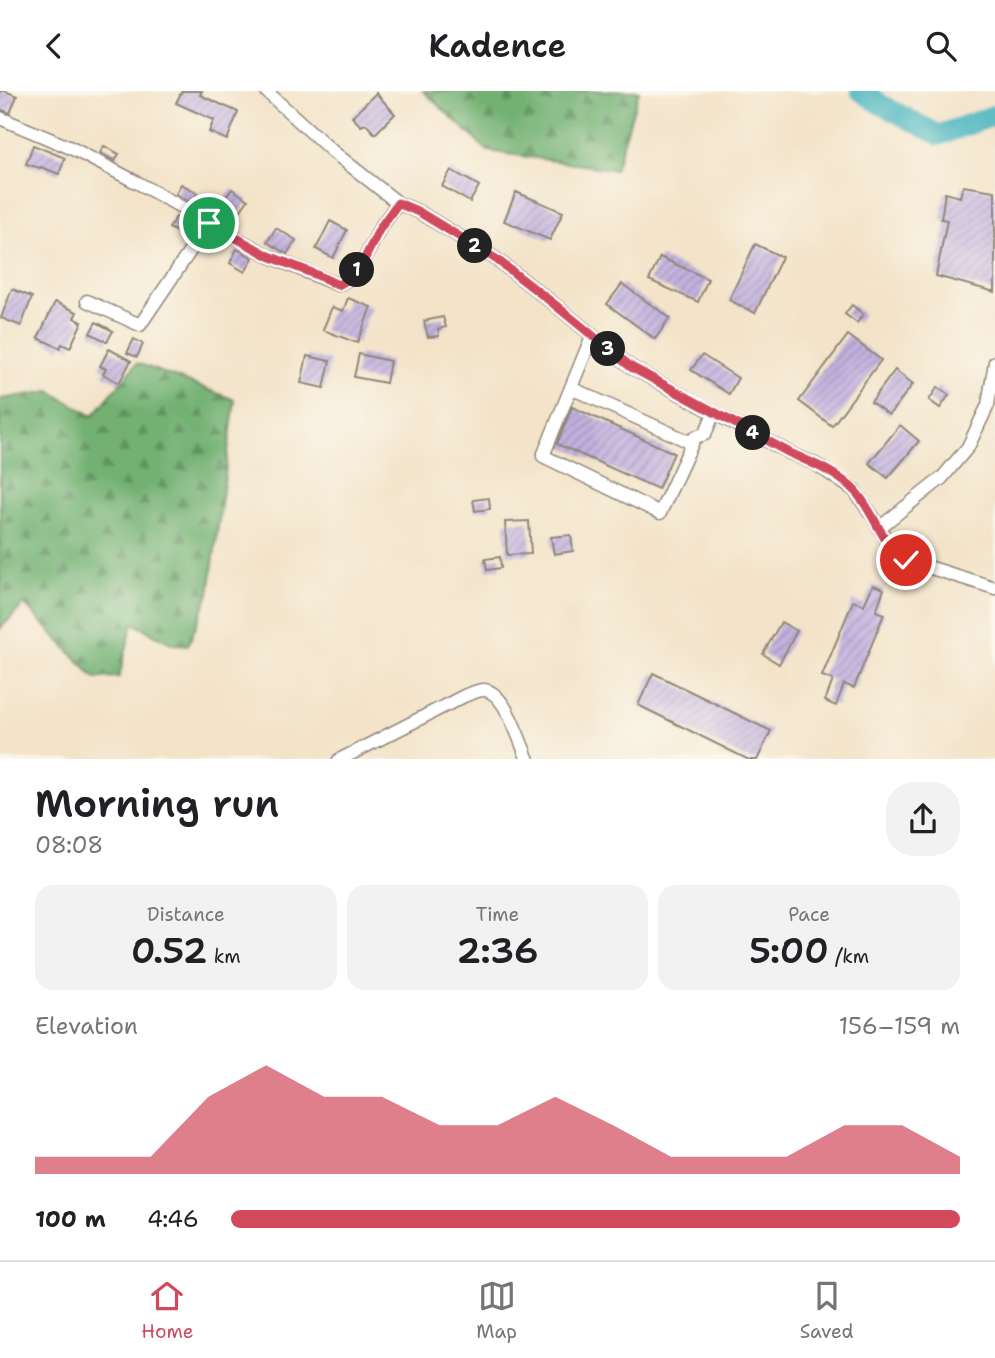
<!DOCTYPE html>
<html lang="en">
<head>
<meta charset="utf-8">
<style>
	:root { --surface:#fff; --page:#f2f2f2; --text:#202124; --muted:#757577; --line:#e0e0e0; --accent:#d1495b }
	body { margin:0; font-family:"Shantell Sans",sans-serif; background:var(--page); color:var(--text); height:100vh; display:flex; flex-direction:column; font-size:26px; white-space:nowrap }
	* { box-sizing:border-box; margin:0 }
	p { font-size:23px; color:var(--muted) }
	.icon { flex:none; width:38px; height:38px; fill:none; stroke:currentColor; stroke-width:2; stroke-linecap:round; stroke-linejoin:round }
	.map { position:relative; height:668px; overflow:hidden }
	.sheet { display:flex; flex-direction:column; background:var(--surface); flex:1 }
	.sheet>* { flex:none }
	.pin { position:absolute; display:grid; place-items:center; width:60px; height:60px; color:#fff; margin:-30px; border:4px solid #fff; border-radius:50%; box-shadow:0 2px 7px #0007 }
	.km { position:absolute; width:35px; height:35px; margin:-18px; border-radius:50%; background:#222; color:#fff; font-size:19px; line-height:35px; text-align:center }
	.round { display:grid; place-items:center; flex:none; width:74px; height:74px; border-radius:28px; background:var(--page) }
	.head { display:flex; align-items:center; justify-content:space-between; height:119px; padding:0 35px }
	h1 { font-size:38px; font-weight:600; line-height:52px }
	.stats { display:grid; grid-template-columns:repeat(3,1fr); gap:10px; height:119px; padding:7px 35px }
	.stats div { display:grid; align-content:center; border-radius:18px; background:var(--page); text-align:center }
	.stats b { font-size:35px; font-weight:600 }
	.stats small { font-size:19px; font-weight:400 }
	.stats p { font-size:19px }
	.chart { height:196px; padding:14px 35px }
	.chart p { display:flex; justify-content:space-between }
	.chart svg { width:100%; height:126px; margin-top:7px; fill:var(--accent); opacity:.7 }
	ul { padding:0 35px; list-style:none; font-size:23px }
	li { display:grid; grid-template-columns:112px 84px 1fr; align-items:center; height:52px }
	li i { height:18px; border-radius:9px; background:var(--accent) }
	header { display:flex; justify-content:space-between; align-items:center; height:91px; padding:0 35px; background:var(--surface); font-size:32px; font-weight:600 }
	.dock { display:flex; justify-content:space-around; align-items:center; height:98px; border-top:2px solid var(--line); background:var(--surface); font-size:19px; color:var(--muted) }
	.dock a { display:grid; justify-items:center; gap:4px }
	.dock .selected { color:var(--accent) }
	.map>svg:first-child { display:block }
	.forest { fill:url(#forest-firs); stroke:#4e6e4e; stroke-width:2 }
	.lines { fill:none; stroke-linecap:round; stroke-linejoin:round }
	.river { stroke:#43b2bd; stroke-width:21 }
	.building { fill:url(#building-hatch) }
	.minor-casing { stroke:#8f877a; stroke-width:15 }
	.minor { stroke:#fff; stroke-width:12 }
	.route-casing { stroke:#fff; stroke-width:14 }
	.route { stroke:#d1495b; stroke-width:9 }
</style>
</head>
<body>
<header><svg class="icon" aria-label="back" viewBox="0 0 24 24"><path d="M15 5l-7 7 7 7"/></svg>Kadence<svg class="icon" aria-label="search" viewBox="0 0 24 24"><circle cx="10" cy="10" r="6"/><path d="M15 15l6 6"/></svg></header>
<div class="map">
<svg width="995" height="669" viewBox="0 0 995 669">
	<defs>
		<pattern id="forest-firs" width="22" height="20" patternUnits="userSpaceOnUse" patternTransform="scale(1.75)"><rect width="22" height="20" fill="#72b172"/><path d="M5 1l3.5 6h-7zM16 11l3.5 6h-7z" fill="#5e905e"/></pattern>
		<pattern id="building-hatch" width="6" height="6" patternUnits="userSpaceOnUse" patternTransform="scale(1.75)"><rect width="6" height="6" fill="#c3b1df"/><path d="M-1 1l2-2M0 6l6-6M5 7l2-2" fill="none" stroke="#9f90b5"/></pattern>
	</defs>
	<rect width="100%" height="100%" fill="#fbf7ec"/>
	<filter id="ink" filterUnits="userSpaceOnUse"><feTurbulence type="fractalNoise" baseFrequency=".0143" numOctaves="2"/><feDisplacementMap in="SourceGraphic" scale="14" xChannelSelector="R" yChannelSelector="G"/><feConvolveMatrix kernelMatrix="1 2 1 2 8 2 1 2 1" color-interpolation-filters="sRGB"/></filter>
	<filter id="wash" filterUnits="userSpaceOnUse"><feTurbulence type="fractalNoise" baseFrequency=".00686" numOctaves="4" result="noise"/><feDisplacementMap in="SourceGraphic" scale="28" xChannelSelector="R" yChannelSelector="G"/><feGaussianBlur stdDeviation="1.57" result="paint"/><feColorMatrix in="noise" values="0 0 0 0 0 0 0 0 0 0 0 0 0 0 0 0 0 1.4 0 .05"/><feComposite in="paint" operator="in"/></filter>
	<g filter="url(#wash)">
		<rect width="100%" height="100%" fill="#f3e3c8"/>
		<!-- forest -->
		<g class="forest">
			<polygon points="423,0 639,0 615,79 488,60"/>
			<polygon points="137,272 235,309 209,503 188,554 173,553 133,532 119,586 95,587 24,513 0,538 0,308 50,300 93,325"/>
		</g>
		<g class="lines">
			<!-- river -->
			<polyline class="river" points="861,0 880,13 939,44 995,24"/>
		</g>
		<g id="blocks">
			<!-- building -->
			<g class="building">
				<polygon points="0,0 5,0 17,5 10,22 0,18"/>
				<polygon points="182,0 202,0 200,4 238,21 227,49 209,41 214,29 176,12"/>
				<polygon points="376,2 395,23 375,43 366,33 361,35 352,26"/>
				<polygon points="33,54 65,67 59,83 41,76 40,77 26,73"/>
				<polygon points="104,55 119,63 115,70 100,62"/>
				<polygon points="451,79 479,95 470,111 442,95"/>
				<polygon points="181,93 198,102 192,112 176,103"/>
				<polygon points="963,95 995,100 995,201 936,185 947,129 941,128 945,102 960,106"/>
				<polygon points="232,98 248,109 236,126 220,114"/>
				<polygon points="516,101 563,121 550,149 504,130"/>
				<polygon points="176,126 194,136 188,147 169,137"/>
				<polygon points="330,130 347,139 333,167 316,158"/>
				<polygon points="276,137 296,149 287,163 267,151"/>
				<polygon points="755,153 782,166 755,222 729,209"/>
				<polygon points="237,158 253,167 245,181 230,172"/>
				<polygon points="660,166 708,188 698,211 649,189"/>
				<polygon points="622,193 670,227 655,248 607,213"/>
				<polygon points="12,198 32,206 21,235 1,227"/>
				<polygon points="348,207 371,216 357,252 323,239 332,216 343,220"/>
				<polygon points="55,211 77,221 74,227 82,231 70,257 62,253 60,257 38,247"/>
				<polygon points="852,214 863,223 857,232 845,223"/>
				<polygon points="443,226 446,236 438,238 439,245 428,246 424,230"/>
				<polygon points="96,231 113,240 107,251 90,242"/>
				<polygon points="848,244 881,269 832,335 799,310"/>
				<polygon points="134,248 143,253 137,266 127,262"/>
				<polygon points="109,258 131,270 119,292 103,283 106,278 100,275"/>
				<polygon points="359,263 390,270 386,292 354,286"/>
				<polygon points="702,264 738,287 729,303 691,279"/>
				<polygon points="307,265 330,270 324,297 301,292"/>
				<polygon points="895,279 913,293 889,324 871,311"/>
				<polygon points="938,296 949,304 940,317 929,309"/>
				<polygon points="572,316 674,362 658,398 557,353"/>
				<polygon points="900,334 919,350 888,387 869,372"/>
				<polygon points="489,407 490,418 475,420 473,409"/>
				<polygon points="529,430 531,463 507,464 505,431"/>
				<polygon points="571,444 573,460 554,463 551,446"/>
				<polygon points="500,466 501,477 487,479 485,468"/>
				<polygon points="873,494 884,498 876,520 884,523 854,597 844,593 836,615 825,610 833,589 822,585 853,510 864,514"/>
				<polygon points="781,531 797,540 779,573 763,563"/>
				<polygon points="653,582 771,640 757,669 749,669 638,614"/>
			</g>
		</g>
	</g>
	<g filter="url(#ink)">
		<use href="#blocks" fill-opacity="0" stroke="#8f877a" stroke-width="2"/>
		<g class="lines">
			<defs>
				<g id="minor">
					<polyline points="266,0 332,60 398,112 419,121 496,168 554,213 631,276 714,322 790,362 817,374 854,399 874,427 894,462 906,469 995,497"/>
					<polyline points="0,27 71,57 138,92 269,165 338,194 352,186 363,171 380,137 398,112"/>
					<polyline points="87,210 140,234 209,132"/>
					<polyline points="592,245 543,365 660,422 695,346 705,343 714,322"/>
					<polyline points="571,297 692,352"/>
					<polyline points="879,437 942,387 968,356 988,314 995,271"/>
					<path d="M339,669L466,604C471,603 478,599 483,599C505,599 520,651 528,669"/>
				</g>
			</defs>
			<!-- minor casing -->
			<use href="#minor" class="minor-casing"/>
			<!-- minor -->
			<use href="#minor" class="minor"/>
		</g>
	</g>
	<g class="lines" filter="url(#ink)">
		<defs>
			<path id="route" d="M209,132L269,165L317,184L338,194L352,186L363,171L380,137L398,112L419,121L496,168L554,213L631,276L790,362C812,372 838,382 855,400C875,421 881,454 906,469"/>
		</defs>
		<!-- route casing -->
		<use href="#route" class="route-casing"/>
		<!-- route -->
		<use href="#route" class="route"/>
	</g>
</svg>
<div class="pin" style="left:209px;top:132px;background:#1e9e55"><svg class="icon" aria-label="arrive" viewBox="0 0 24 24"><path d="M6 21V4h12l-3 4 3 4H6"/></svg></div>
<div class="pin" style="left:906px;top:469px;background:#d93025"><svg class="icon" aria-label="check" viewBox="0 0 24 24"><path d="M5 12l5 5 9-10"/></svg></div>
<b class="km" style="left:357px;top:179px">1</b>
<b class="km" style="left:475px;top:155px">2</b>
<b class="km" style="left:608px;top:258px">3</b>
<b class="km" style="left:753px;top:342px">4</b>
</div>
<section class="sheet">
<div class="head"><div><h1>Morning run</h1><p>08:08</p></div><a class="round"><svg class="icon" aria-label="share" viewBox="0 0 24 24"><path d="M12 15V3M7 8l5-5 5 5M5 13v7h14v-7"/></svg></a></div>
<div class="stats">
<div><p>Distance</p><b>0.52<small> km</small></b></div>
<div><p>Time</p><b>2:36</b></div>
<div><p>Pace</p><b>5:00<small> /km</small></b></div>
</div>
<div class="chart"><p><span>Elevation</span>156–159 m</p>
<svg viewBox="0 0 160 44" preserveAspectRatio="none"><path d="M0 44V38L10 38L20 38L30 17L40 6L50 17L60 17L70 27L80 27L90 17L100 27L110 38L120 38L130 38L140 27L150 27L160 38V44z"/></svg>
</div>
<ul>
<li><b>100 m</b>4:46<i style="width:100%"></i></li>
</ul>
</section>
<nav class="dock">
<a class="selected"><svg class="icon" aria-label="home" viewBox="0 0 24 24"><path d="M3 11l9-7 9 7M6 9v11h12V9"/></svg>Home</a>
<a><svg class="icon" aria-label="map" viewBox="0 0 24 24"><path d="M3 6l6-2 6 2 6-2v14l-6 2-6-2-6 2zM9 4v14M15 6v14"/></svg>Map</a>
<a><svg class="icon" aria-label="saved" viewBox="0 0 24 24"><path d="M7 4h10v16l-5-4-5 4z"/></svg>Saved</a>
</nav>
</body>
</html>
